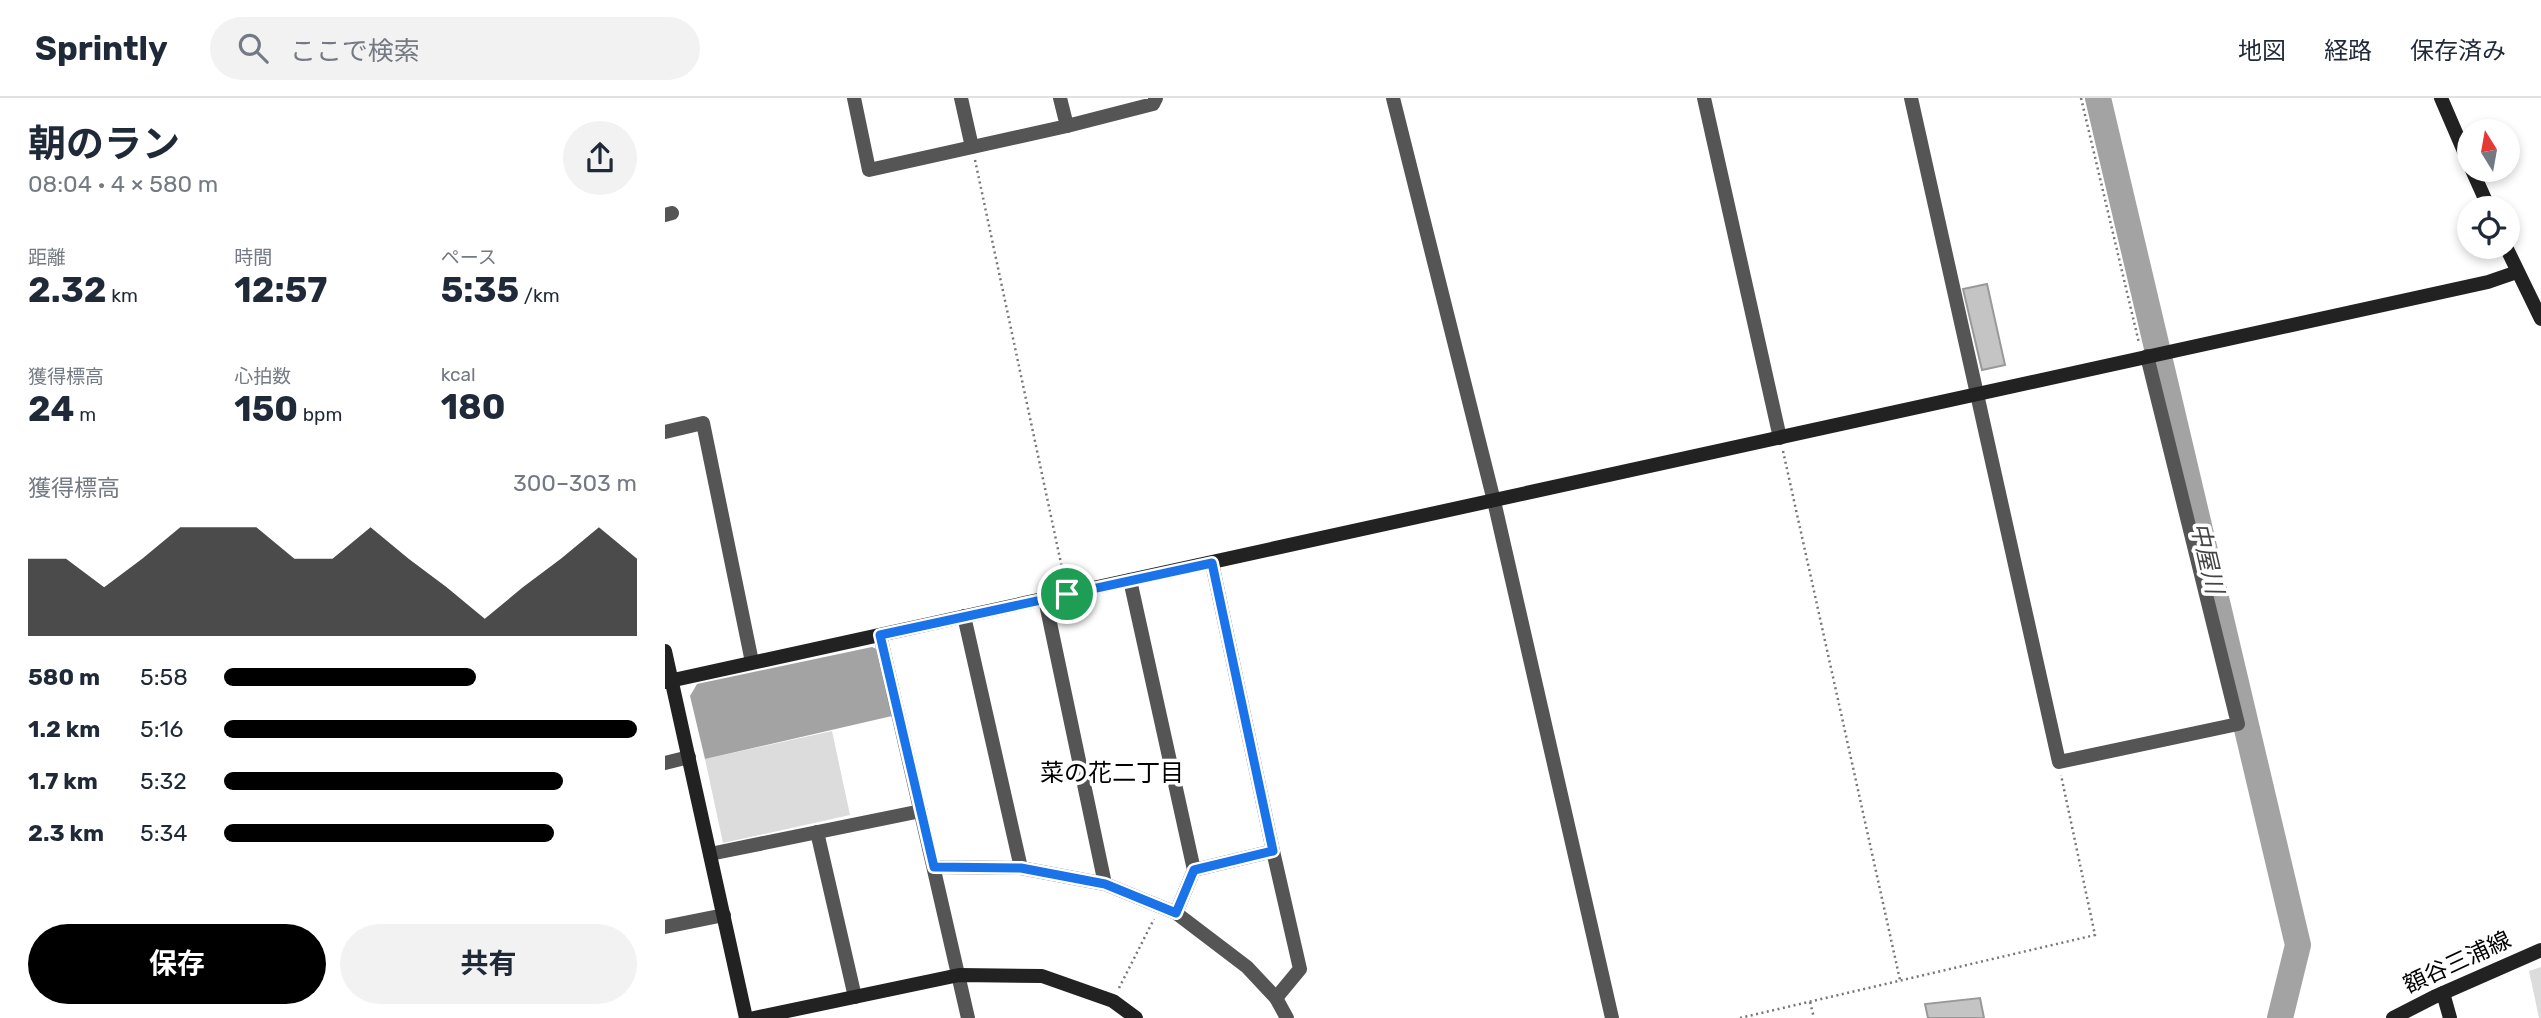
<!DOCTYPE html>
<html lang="ja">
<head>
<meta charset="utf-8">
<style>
	:root { --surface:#fff; --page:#f2f2f3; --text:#1f2937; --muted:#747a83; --line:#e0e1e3; --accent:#000 }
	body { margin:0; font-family:Rubik,"Noto Sans JP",sans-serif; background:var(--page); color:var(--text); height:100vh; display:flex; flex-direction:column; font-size:26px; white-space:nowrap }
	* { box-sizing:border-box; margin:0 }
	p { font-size:23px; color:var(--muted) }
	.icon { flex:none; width:38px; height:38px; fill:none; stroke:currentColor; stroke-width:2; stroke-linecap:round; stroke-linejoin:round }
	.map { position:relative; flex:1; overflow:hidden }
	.panel { display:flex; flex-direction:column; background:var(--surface); width:665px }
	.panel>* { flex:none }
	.needle { width:46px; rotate:349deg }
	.tools { position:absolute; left:1792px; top:21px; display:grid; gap:14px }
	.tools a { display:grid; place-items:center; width:63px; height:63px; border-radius:50%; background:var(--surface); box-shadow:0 4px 10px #0003; font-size:35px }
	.pin { position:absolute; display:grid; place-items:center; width:60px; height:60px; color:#fff; margin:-30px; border:4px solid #fff; border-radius:50%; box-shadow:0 2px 7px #0007 }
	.round { display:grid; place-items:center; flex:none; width:74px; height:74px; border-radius:37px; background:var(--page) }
	.head { display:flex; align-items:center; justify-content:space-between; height:119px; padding:0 28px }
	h1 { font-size:38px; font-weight:700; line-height:52px }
	.stats { display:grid; grid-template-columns:repeat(3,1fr); gap:10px; height:119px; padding:7px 28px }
	.stats div { display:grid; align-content:center }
	.stats b { font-size:35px; font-weight:700 }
	.stats small { font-size:19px; font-weight:400 }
	.stats p { font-size:19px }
	.chart { height:196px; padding:14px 28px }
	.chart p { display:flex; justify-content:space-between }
	.chart svg { width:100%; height:126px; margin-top:7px; fill:var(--accent); opacity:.7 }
	.button { display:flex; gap:14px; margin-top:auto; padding:14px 28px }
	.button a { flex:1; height:80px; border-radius:42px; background:var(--accent); color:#fff; font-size:28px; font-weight:700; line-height:80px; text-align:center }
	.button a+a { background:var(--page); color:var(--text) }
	ul { padding:0 28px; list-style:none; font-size:23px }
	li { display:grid; grid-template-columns:112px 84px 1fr; align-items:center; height:52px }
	li i { height:18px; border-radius:9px; background:var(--accent) }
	header { display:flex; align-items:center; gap:42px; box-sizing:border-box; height:98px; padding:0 35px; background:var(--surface); border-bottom:2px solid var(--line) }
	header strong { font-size:33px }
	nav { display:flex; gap:38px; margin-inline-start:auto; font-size:24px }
	.search { width:490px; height:63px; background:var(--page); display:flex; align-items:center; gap:18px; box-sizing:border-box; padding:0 24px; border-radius:38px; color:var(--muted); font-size:26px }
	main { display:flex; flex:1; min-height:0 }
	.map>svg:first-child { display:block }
	.green { fill:#dcdcdc }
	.water { fill:#a3a3a3 }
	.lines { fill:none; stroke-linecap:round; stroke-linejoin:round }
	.river { stroke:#a3a3a3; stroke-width:26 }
	.building { fill:#c4c4c4; stroke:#999; stroke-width:2 }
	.path { stroke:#777; stroke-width:2.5; stroke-dasharray:2 3.5; stroke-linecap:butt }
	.street { stroke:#555; stroke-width:14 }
	.secondary { stroke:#222; stroke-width:14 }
	.route-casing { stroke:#fff; stroke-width:14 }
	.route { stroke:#1a73e8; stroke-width:9 }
	.labels { text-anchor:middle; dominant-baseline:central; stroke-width:7; stroke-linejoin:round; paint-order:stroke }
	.street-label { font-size:23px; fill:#000; stroke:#fff }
	.water-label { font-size:24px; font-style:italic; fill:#444; stroke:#fff }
	.neighbourhood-label { font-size:24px; fill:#000; stroke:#fff }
</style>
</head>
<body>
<header>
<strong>Sprintly</strong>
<div class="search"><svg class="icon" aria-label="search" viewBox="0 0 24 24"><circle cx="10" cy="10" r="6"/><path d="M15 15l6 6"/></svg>ここで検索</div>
<nav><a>地図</a><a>経路</a><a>保存済み</a></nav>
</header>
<main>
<section class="panel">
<div class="head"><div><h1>朝のラン</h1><p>08:04 · 4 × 580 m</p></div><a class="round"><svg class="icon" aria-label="share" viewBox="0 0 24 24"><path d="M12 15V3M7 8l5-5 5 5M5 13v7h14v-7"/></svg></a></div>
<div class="stats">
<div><p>距離</p><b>2.32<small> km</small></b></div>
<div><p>時間</p><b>12:57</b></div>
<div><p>ペース</p><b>5:35<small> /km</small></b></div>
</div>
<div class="stats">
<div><p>獲得標高</p><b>24<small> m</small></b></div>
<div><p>心拍数</p><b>150<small> bpm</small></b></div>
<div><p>kcal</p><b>180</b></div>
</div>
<div class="chart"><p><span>獲得標高</span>300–303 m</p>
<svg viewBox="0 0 160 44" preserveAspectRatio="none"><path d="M0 44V17L10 17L20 27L30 17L40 6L50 6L60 6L70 17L80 17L90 6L100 17L110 27L120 38L130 27L140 17L150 6L160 17V44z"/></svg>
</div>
<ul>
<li><b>580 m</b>5:58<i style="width:61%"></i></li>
<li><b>1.2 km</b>5:16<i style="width:100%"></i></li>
<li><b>1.7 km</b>5:32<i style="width:82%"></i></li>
<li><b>2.3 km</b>5:34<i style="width:80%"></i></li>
</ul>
<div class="button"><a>保存</a><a>共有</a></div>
</section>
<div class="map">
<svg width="1876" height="920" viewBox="0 0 1876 920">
	<rect width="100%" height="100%" fill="#fff"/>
	<!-- green -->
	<g class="green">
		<polygon points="167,633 185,717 58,745 40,661"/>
		<polygon points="1876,869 1876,920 1874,920 1864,873"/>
	</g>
	<!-- water -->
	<polygon class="water" points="207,549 214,552 227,618 40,661 25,598 32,586"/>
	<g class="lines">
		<!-- river -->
		<polyline class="river" points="1433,0 1633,847 1615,920"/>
	</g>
	<!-- building -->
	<g class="building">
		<polygon points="1322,186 1340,267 1317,272 1298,191"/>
		<polygon points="1315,900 1319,920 1263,920 1260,906"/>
	</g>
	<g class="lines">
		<!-- path -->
		<g class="path">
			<polyline points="1416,0 1474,245"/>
			<polyline points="310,62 400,484"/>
			<polyline points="1118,353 1235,882"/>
			<polyline points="454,890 489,821"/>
			<polyline points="1145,904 1149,920"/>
			<polyline points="1075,920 1430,837 1396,677"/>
		</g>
		<!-- street -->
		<g class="street">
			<polyline points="189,0 204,72 402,28 395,0"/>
			<polyline points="296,0 307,49"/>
			<polyline points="728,0 829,403 947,920"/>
			<polyline points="1039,0 1115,340"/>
			<polyline points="1246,0 1394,664 1573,626 1482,258"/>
			<polyline points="402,28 488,6 491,0"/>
			<polyline points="0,117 7,115"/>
			<polyline points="0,334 38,325 87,564"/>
			<polyline points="465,482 529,772 511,815"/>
			<polyline points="380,501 440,786"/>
			<polyline points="299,518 356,770"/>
			<polyline points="215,537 303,920"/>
			<polyline points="0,665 24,659"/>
			<polyline points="152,734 190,899"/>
			<polyline points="608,753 635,871 611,900"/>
			<polyline points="45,756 256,713"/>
			<polyline points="269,769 356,770 440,786 511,815 582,869 611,900 622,920"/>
			<polyline points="529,772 608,753 547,465"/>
			<polyline points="0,829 59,817"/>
		</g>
		<!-- secondary -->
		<g class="secondary">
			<polyline points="1776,0 1804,65"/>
			<polyline points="1807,72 1824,110"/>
			<polyline points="1841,149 1876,221"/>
			<polyline points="0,553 81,920"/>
			<polyline points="0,584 1823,184 1852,174"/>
			<polyline points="1778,895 1785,920"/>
			<polyline points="89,920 294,877 377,878 448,903 471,920"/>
			<polyline points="1728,920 1769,899 1876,852"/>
		</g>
	</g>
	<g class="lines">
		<defs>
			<polygon id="route" points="547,465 608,753 529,772 511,815 440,786 356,770 269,769 215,537"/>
		</defs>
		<!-- route casing -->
		<use href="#route" class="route-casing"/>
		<!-- route -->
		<use href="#route" class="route"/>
	</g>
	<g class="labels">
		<!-- street labels -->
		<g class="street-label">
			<text transform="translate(1792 864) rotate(-25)">額谷三浦線</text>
		</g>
		<!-- water labels -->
		<g class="water-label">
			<text transform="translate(1542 460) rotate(77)">中屋川</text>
		</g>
		<!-- neighbourhood labels -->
		<g class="neighbourhood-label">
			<text x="447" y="675">菜の花二丁目</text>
		</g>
	</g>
</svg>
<div class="tools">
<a><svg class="needle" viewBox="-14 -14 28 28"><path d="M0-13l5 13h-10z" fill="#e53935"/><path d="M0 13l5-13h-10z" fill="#747a83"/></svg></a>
<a><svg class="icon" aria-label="locate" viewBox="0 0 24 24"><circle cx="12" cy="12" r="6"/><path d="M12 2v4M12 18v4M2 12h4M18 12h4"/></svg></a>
</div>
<div class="pin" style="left:402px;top:496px;background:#1e9e55"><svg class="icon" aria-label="arrive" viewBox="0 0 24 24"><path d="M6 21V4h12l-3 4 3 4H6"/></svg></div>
</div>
</main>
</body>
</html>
